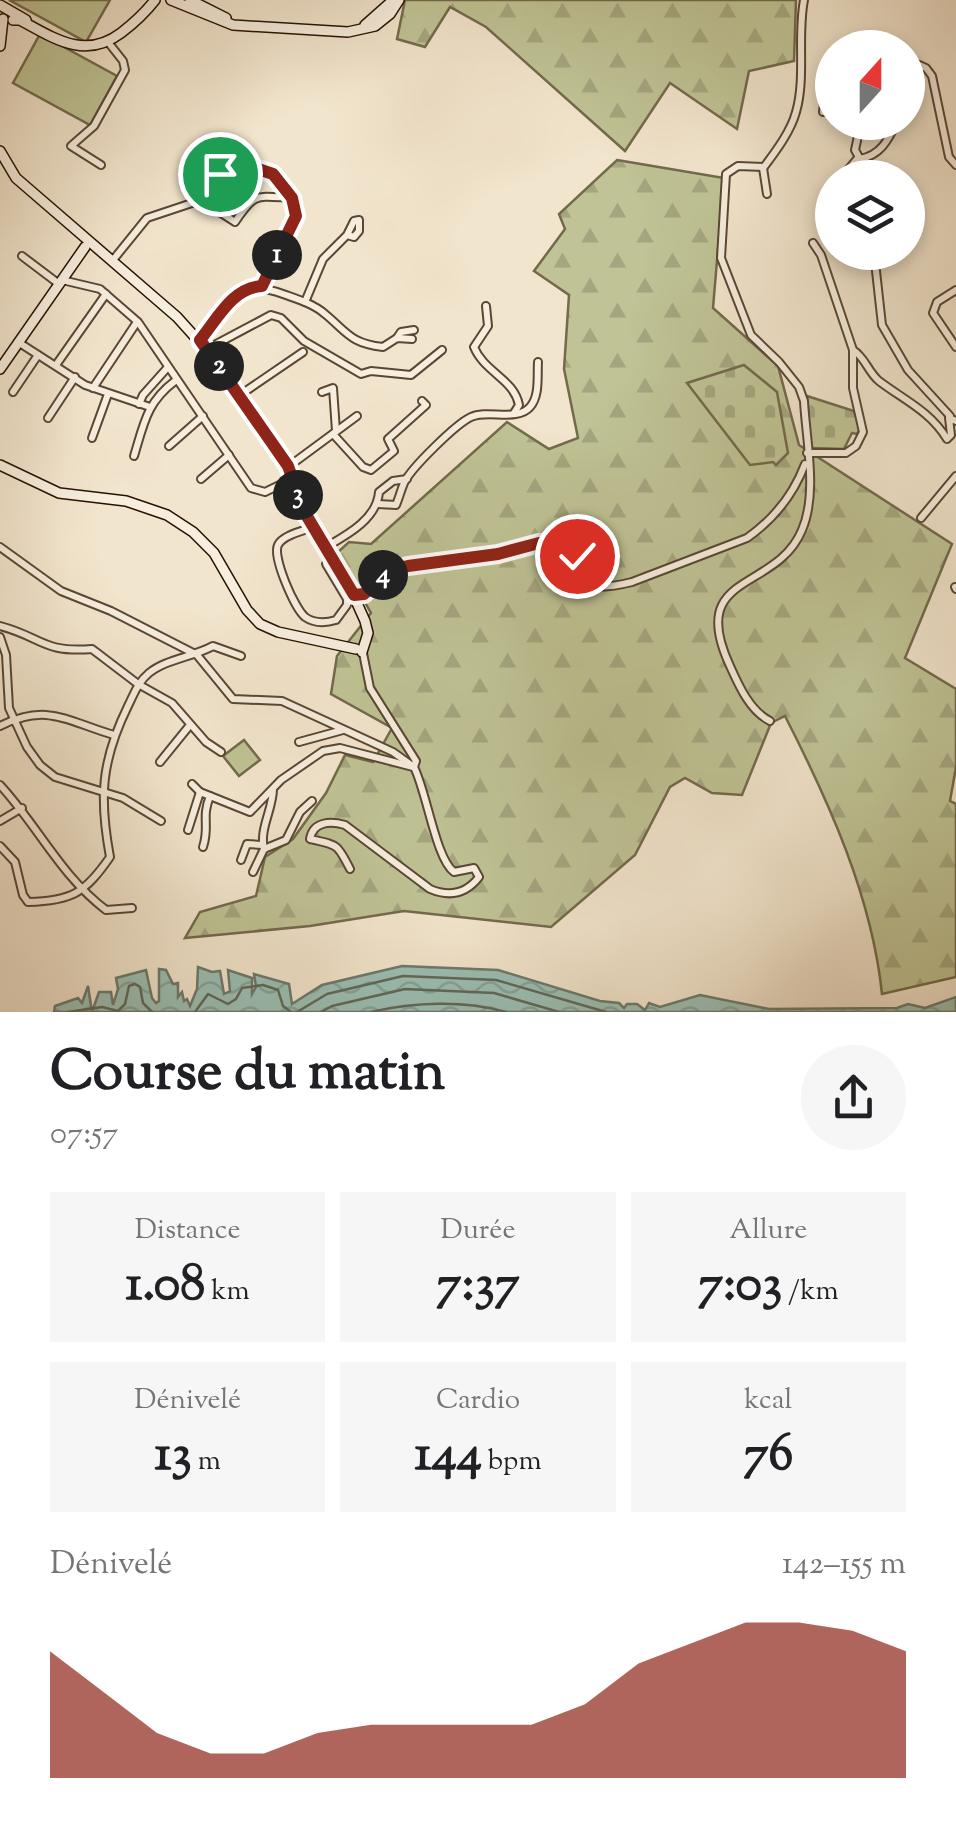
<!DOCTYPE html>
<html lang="fr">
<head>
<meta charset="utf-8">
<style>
	:root { --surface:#fff; --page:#f6f6f6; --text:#202124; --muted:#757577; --accent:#8f2418 }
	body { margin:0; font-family:"Sorts Mill Goudy",serif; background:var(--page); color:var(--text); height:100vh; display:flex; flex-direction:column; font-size:38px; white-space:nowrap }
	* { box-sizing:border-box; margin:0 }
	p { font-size:32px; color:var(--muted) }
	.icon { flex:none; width:55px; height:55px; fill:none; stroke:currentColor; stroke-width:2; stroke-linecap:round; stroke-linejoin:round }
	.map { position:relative; height:1012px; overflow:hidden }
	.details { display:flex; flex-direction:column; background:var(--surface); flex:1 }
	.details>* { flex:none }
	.needle { width:65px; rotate:21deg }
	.buttons { position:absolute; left:815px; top:30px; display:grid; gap:20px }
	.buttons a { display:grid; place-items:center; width:110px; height:110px; border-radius:50%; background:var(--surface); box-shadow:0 5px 15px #0003; font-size:50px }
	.pin { position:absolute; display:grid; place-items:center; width:85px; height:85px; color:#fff; margin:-42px; border:5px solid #fff; border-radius:50%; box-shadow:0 2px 10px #0007 }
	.km { position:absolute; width:50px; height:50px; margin:-25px; border-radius:50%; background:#222; color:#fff; font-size:28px; line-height:50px; text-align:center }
	.round { display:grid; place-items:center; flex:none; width:105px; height:105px; border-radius:52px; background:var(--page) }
	.overview { display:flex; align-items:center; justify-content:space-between; height:170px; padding:0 50px }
	h1 { font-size:55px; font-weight:700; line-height:75px }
	.stats { display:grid; grid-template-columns:repeat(3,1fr); gap:15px; height:170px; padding:10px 50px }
	.stats div { display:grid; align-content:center; border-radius:0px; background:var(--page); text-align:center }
	.stats b { font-size:50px; font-weight:700 }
	.stats small { font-size:28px; font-weight:400 }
	.stats p { font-size:28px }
	.chart { height:280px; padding:20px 50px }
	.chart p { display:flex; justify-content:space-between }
	.chart svg { width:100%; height:180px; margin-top:10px; fill:var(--accent); opacity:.7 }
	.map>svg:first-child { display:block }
	.forest { fill:url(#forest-firs); stroke:#726a4b; stroke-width:2.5 }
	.cemetery { fill:url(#cemetery-stones); stroke:#726a4b; stroke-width:2.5 }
	.garden { fill:#bfc395; stroke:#726a4b; stroke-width:2.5 }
	.water { fill:url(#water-waves); stroke:#6c7a6c; stroke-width:2.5 }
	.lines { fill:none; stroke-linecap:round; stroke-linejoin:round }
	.shore { stroke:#60685a; stroke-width:2.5 }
	.street-casing { stroke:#594734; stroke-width:10 }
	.secondary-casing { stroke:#261201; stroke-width:12 }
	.street { stroke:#f7eede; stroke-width:6 }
	.secondary { stroke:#f7eede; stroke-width:9 }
	.route-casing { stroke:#fff; stroke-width:20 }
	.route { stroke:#8f2418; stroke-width:12 }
</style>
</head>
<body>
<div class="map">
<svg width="956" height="1012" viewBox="0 0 956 1012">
	<defs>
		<pattern id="forest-firs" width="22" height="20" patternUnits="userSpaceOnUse" patternTransform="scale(2.5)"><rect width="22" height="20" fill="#bfc395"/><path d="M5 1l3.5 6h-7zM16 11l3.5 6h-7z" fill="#a4a67f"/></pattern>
		<pattern id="cemetery-stones" width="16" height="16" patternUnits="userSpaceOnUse" patternTransform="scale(2.5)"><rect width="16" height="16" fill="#bfc395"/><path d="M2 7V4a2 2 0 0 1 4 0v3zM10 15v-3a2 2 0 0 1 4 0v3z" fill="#a4a67f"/></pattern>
		<pattern id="water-waves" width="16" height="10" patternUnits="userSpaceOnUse" patternTransform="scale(2.5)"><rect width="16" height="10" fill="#9bbfb4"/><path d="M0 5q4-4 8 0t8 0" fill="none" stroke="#85a399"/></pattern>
	</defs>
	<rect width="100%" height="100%" fill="#f2e5cd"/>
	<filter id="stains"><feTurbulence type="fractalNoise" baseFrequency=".002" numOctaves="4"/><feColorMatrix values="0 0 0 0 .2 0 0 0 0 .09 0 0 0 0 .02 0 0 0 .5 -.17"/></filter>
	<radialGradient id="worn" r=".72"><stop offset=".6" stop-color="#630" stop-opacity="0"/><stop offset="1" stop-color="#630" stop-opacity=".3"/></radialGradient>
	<!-- forest -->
	<g class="forest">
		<polygon points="405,0 796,0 794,61 749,71 737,129 670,83 625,151 486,27 450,7 425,47 397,39"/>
		<path d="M617,160L724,178L713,308L778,366L799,445L952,544L905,658L956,689V767L950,801L956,804V977L882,994C872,897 829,802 785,716L771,723L742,795L712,793L685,778L670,787L635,855L551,927L404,911L310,926L185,938L200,912L256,896L265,857L293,839L326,793L345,755L373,762L392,728L331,694L337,656L371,613L337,553L349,542L371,544L507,422L549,449L578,438L564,369L569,295L534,271L565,229L559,214Z"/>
	</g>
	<!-- cemetery -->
	<g class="cemetery">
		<polygon points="744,365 777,392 788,453 776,465 773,462 750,465 687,383"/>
		<polygon points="807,396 854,411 860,429 857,434 852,433 844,449 811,448"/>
	</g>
	<!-- garden -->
	<g class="garden">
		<polygon points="9,0 110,0 86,42"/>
		<polygon points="40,34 117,76 90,125 13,83"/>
		<polygon points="244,740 260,760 239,776 223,756"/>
	</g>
	<!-- water -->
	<polygon class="water" points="402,966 498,970 600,1001 619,1003 624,1008 627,1004 637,1004 645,1010 649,1003 660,1007 700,995 769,1009 897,1008 908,1004 925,1008 956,997 956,1012 54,1012 55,1006 78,998 82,1003 88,986 92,1012 99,992 111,992 113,1005 118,989 116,978 146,970 152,998 156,1003 159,1001 159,969 166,970 173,984 178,983 178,997 182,992 184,1001 187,999 190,1006 197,989 198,967 212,972 220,971 224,994 230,991 228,970 252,978 252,994 256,987 254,974 289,984 292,1004 322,985"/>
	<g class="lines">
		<!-- shore -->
		<g class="shore">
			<polyline points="68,1012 102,1007 118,1011 125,1004 129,986 135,984 140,987 143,1003 152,1012"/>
			<polyline points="195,1012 208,994 228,1004 236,999 242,988 263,985 278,990 283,1006 291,1012"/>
			<polyline points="297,1012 327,994 403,976 496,980 606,1012"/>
			<polyline points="321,1012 332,1006 405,989 494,993 559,1012"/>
			<path d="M371,1012C413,1002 465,1000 506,1012"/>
		</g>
		<defs>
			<g id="street">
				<polyline points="908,73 911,66 917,64 926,68 932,76 949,157 956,165"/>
				<polyline points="823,112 826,85 832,83"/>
				<path d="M861,122L855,150L860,159C881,155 888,140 897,122"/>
				<circle cx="225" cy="169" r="8"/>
				<polyline points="101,165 71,146 94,126 125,70 123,61 108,42"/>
				<polyline points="763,168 767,194"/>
				<polyline points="233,169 258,169 273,174 292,198 296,216 262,286"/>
				<polyline points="841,178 858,158"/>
				<polyline points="832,187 832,201"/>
				<polyline points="813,243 821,255 853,350"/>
				<polyline points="870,252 875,262 882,325 908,370 950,416"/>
				<polyline points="22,256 59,284"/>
				<path d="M113,260L147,218L201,200L235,222C255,192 256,196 292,198"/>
				<polyline points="62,280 100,289 138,322 251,488 265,492 294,478"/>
				<polyline points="956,290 937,302 933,313 956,347"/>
				<polyline points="305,302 323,259 347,235 354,221 359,220 359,231 354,237 347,235"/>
				<path d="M486,306L488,326L474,347C484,372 514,379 519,405L514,413"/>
				<polyline points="397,338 401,332 414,330"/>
				<path d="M200,341C227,306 234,276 283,294C297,299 314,304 325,314C348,333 350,343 383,347L397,338L412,339"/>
				<polyline points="18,342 85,385 150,407"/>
				<polyline points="207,349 271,315 281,318 304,341 361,374 371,371 411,375 442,350"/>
				<polyline points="56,365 106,294"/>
				<polyline points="93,388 137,322"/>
				<polyline points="13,392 38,355"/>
				<polyline points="322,392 333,388 336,431"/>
				<polyline points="240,395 303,352"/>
				<polyline points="139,404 143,395 168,367"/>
				<polyline points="48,418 75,377"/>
				<polyline points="333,434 363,467 371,470 394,451 388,439 426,405 422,401"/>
				<polyline points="92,438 108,394"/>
				<polyline points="169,446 203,416"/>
				<path d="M807,453H846L856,446L863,432L853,388V350C865,357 868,372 879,381C904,400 930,411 947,439L951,435L949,418L956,421"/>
				<path d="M134,456C144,423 147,402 175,381"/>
				<polyline points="288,467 357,416"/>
				<polyline points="201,479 229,455"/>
				<path d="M378,504L396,505C399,498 401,490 404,483C411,468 456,424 471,417C488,409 517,422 530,407C540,396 537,376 538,362"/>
				<polyline points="921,518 956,476"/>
				<path d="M313,527C303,531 283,535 278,545C272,557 295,609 305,617C315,624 326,623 336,620L347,605V599L326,564L332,555"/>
				<polyline points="0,547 61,591 111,611 197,655 233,699 282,701 393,752 414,767"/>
				<path d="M326,547C347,535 377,519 379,492L393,481L407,479"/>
				<polyline points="955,587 956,589"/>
				<path d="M354,595L363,593L389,570L408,566L498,554L539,543L566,544L579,549L562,572L561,579C577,591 613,587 632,582L747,538C774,519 793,496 805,464"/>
				<path d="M0,626C42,637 42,653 92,649L138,684L172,703L206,742L221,752"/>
				<polyline points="0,637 6,655 9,708 27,747 40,765 55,777 123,798 161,821"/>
				<path d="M770,721C750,711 739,686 730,666C686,571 776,593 802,530C818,493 806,440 804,401L799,387L779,362L751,335L721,258L726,174L738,166L764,167C776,151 791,131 796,112C806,78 797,36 804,0"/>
				<path d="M0,726C48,702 68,722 114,735"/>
				<polyline points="299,742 343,730"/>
				<polyline points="160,762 190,725"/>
				<polyline points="192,784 200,792"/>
				<path d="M0,785C38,826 60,875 106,910L132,908"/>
				<path d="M273,789C273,809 259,829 264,849L286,840L300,812L312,801"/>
				<polyline points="0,821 22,808"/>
				<polyline points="188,830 200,792 250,812 281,780 323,751 340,748 413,767"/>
				<path d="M0,846L15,862L23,895L28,902C72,901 85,893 110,857C99,798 101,761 128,706C134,694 138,682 149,673C166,659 193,657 213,646L241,656"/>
				<path d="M203,847C210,826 201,818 210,796"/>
				<polyline points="241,860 247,844 262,845"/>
				<path d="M350,869C337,843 337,845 310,839C313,821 331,821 345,825L430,889C449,897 466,894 479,877L474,868L454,872C436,859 427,793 414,767L416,761L370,688L363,653"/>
				<polyline points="253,872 264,849"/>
			</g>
			<g id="secondary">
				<polyline points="171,0 233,25 348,32 375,26 390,14 399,0"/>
				<polyline points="190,0 226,18"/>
				<polyline points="0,5 26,20"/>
				<path d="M13,20H20C55,39 85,60 121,33C134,23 145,13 155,0"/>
				<polyline points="365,25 391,2"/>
				<polyline points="0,46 3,19"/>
				<polyline points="0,151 16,178 177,317 213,357 288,467 305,513 343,572 365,621 368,633 362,652"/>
				<polyline points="0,369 85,247"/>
				<polyline points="0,465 59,493 126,501 167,515 193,532 214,553 247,610 260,624 278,632 356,649"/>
			</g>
		</defs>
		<!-- street casing -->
		<use href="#street" class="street-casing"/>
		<!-- secondary casing -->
		<use href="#secondary" class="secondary-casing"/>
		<!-- street -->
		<use href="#street" class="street"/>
		<!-- secondary -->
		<use href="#secondary" class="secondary"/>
	</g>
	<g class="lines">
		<defs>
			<path id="route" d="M220,174L227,177L233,169H258L273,174L292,198L296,216L262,286C232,288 218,318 200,340L288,466L305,513L354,595L364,594L389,570L408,566L498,554L539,543L575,546L579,550L577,556"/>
		</defs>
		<!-- route casing -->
		<use href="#route" class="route-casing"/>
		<!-- route -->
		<use href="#route" class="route"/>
	</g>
	<rect width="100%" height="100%" filter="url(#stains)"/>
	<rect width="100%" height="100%" fill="url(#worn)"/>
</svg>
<div class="buttons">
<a><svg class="needle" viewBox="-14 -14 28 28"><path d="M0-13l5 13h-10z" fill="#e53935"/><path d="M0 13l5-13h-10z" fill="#757577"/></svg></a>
<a><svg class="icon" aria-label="layers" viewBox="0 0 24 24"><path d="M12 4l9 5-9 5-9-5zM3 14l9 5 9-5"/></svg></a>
</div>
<div class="pin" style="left:220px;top:174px;background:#1e9e55"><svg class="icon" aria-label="arrive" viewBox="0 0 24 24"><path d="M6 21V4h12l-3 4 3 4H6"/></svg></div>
<div class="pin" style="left:577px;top:556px;background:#d93025"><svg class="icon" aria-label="check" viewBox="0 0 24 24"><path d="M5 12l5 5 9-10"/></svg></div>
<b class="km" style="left:277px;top:255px">1</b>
<b class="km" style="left:219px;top:366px">2</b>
<b class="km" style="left:298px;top:495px">3</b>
<b class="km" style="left:383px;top:575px">4</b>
</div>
<section class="details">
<div class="overview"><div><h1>Course du matin</h1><p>07:57</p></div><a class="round"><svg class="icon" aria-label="share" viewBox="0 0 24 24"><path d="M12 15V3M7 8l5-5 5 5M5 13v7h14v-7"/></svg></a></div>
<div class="stats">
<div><p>Distance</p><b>1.08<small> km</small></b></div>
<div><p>Durée</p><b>7:37</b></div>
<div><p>Allure</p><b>7:03<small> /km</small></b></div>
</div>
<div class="stats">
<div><p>Dénivelé</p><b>13<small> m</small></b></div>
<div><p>Cardio</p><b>144<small> bpm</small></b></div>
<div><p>kcal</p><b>76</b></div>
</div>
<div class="chart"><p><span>Dénivelé</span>142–155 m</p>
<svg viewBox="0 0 160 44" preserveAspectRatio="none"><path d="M0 44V13L10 23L20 33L30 38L40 38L50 33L60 31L70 31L80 31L90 31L100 26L110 16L120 11L130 6L140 6L150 8L160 13V44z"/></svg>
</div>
</section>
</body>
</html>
